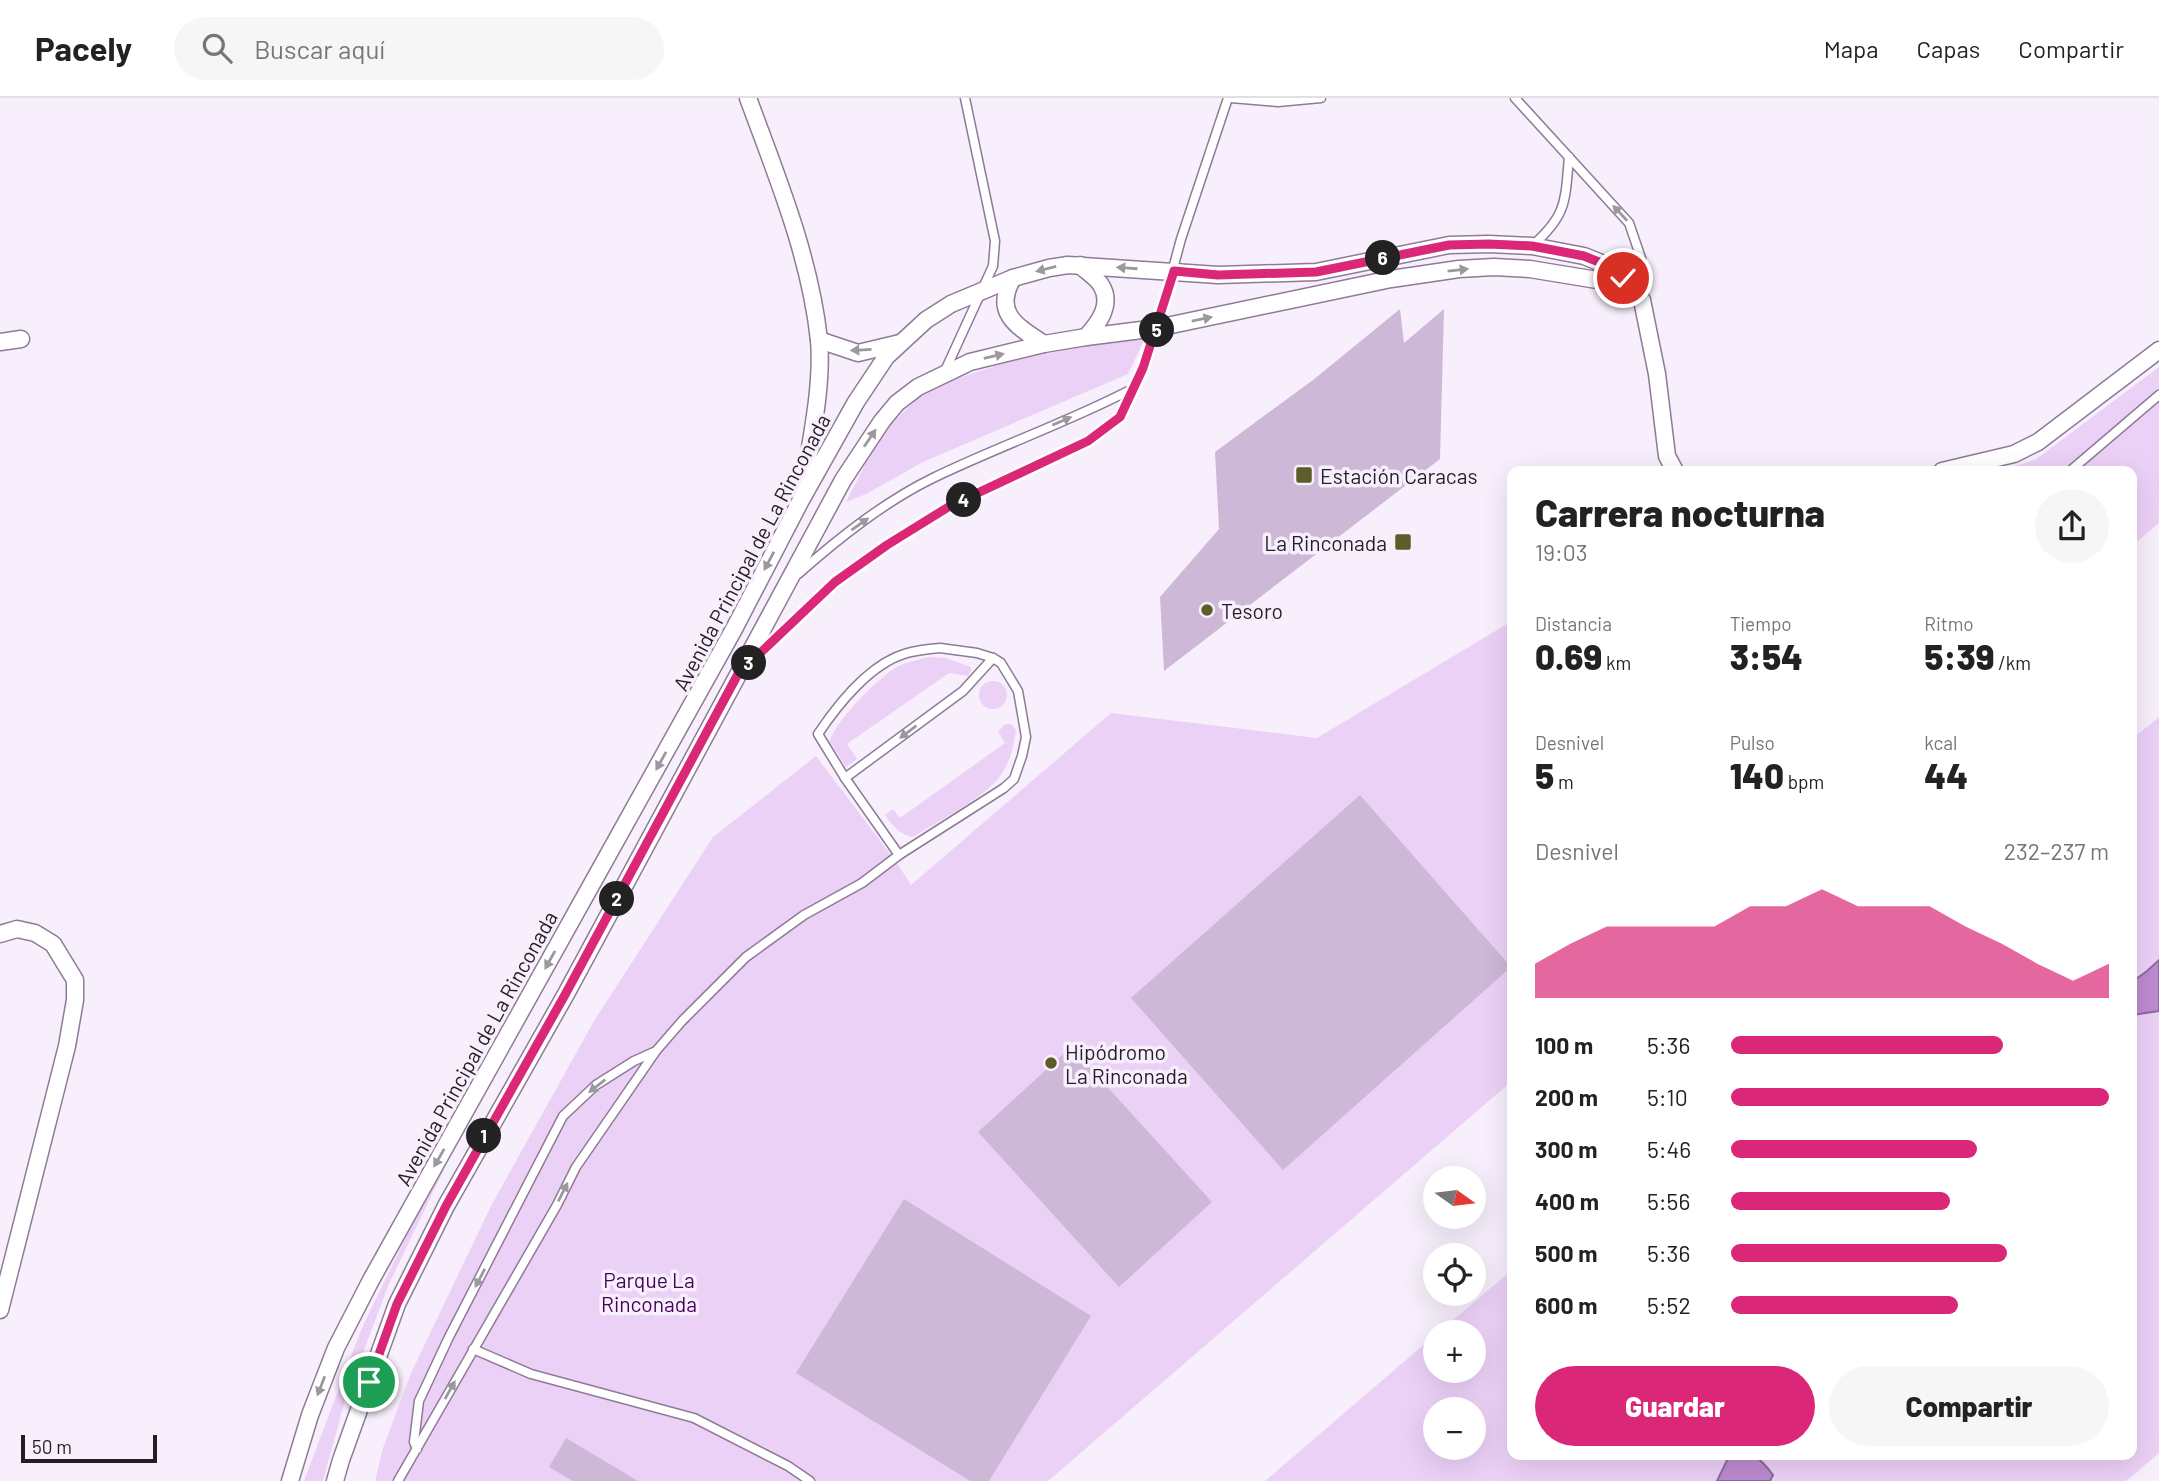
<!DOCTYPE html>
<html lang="es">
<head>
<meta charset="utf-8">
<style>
	:root { --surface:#fff; --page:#f6f6f6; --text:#222; --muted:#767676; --line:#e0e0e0; --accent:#db2777 }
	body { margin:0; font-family:Barlow,sans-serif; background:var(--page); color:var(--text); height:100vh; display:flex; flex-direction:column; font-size:26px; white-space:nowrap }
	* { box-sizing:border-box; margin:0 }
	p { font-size:23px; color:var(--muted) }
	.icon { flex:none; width:38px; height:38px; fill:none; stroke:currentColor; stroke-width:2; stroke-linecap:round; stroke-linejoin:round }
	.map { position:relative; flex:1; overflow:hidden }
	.sheet { position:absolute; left:1507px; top:368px; width:630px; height:994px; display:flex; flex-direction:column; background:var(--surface); border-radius:14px; box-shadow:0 7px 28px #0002 }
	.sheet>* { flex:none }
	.needle { width:46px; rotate:104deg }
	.controls { position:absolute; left:1423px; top:1068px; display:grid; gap:14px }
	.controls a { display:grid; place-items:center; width:63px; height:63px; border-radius:50%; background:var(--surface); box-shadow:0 7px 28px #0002; font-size:35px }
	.scale { position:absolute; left:21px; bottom:18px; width:136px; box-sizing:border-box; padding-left:7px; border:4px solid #241c27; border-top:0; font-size:19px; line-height:24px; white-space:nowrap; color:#241c27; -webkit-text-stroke:5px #f8effc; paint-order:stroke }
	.pin { position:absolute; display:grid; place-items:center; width:60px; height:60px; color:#fff; margin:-30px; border:4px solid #fff; border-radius:50%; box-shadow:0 2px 7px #0007 }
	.km { position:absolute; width:35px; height:35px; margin:-18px; border-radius:50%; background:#222; color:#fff; font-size:19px; line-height:35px; text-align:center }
	.round { display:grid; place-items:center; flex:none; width:74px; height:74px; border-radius:37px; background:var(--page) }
	.head { display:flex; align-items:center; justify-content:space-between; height:119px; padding:0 28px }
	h1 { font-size:38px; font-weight:800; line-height:52px }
	.figures { display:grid; grid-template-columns:repeat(3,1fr); gap:10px; height:119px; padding:7px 28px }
	.figures div { display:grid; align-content:center }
	.figures b { font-size:35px; font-weight:800 }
	.figures small { font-size:19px; font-weight:400 }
	.figures p { font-size:19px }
	.chart { height:196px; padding:14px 28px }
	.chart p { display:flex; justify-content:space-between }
	.chart svg { width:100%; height:126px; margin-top:7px; fill:var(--accent); opacity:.7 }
	.button { display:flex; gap:14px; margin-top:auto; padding:14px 28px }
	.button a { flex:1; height:80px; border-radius:42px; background:var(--accent); color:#fff; font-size:28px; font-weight:800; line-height:80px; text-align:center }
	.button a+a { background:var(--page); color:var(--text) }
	ul { padding:0 28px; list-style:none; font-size:23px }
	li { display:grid; grid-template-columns:112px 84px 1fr; align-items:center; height:52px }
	li i { height:18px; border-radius:9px; background:var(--accent) }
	header { display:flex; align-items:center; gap:42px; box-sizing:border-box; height:98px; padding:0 35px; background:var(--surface); border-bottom:2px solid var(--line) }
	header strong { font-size:33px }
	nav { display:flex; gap:38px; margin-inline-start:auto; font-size:24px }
	.search { width:490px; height:63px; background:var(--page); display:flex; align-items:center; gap:18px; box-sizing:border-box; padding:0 24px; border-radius:38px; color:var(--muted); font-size:26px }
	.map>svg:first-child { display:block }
	.green { fill:#ecd1f7; fill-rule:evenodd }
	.water { fill:#bd8bd1; stroke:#8f6a9e; stroke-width:2 }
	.building { fill:#ceb8d7 }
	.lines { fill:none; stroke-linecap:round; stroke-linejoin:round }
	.lane-casing { stroke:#8f7a97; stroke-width:11 }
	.street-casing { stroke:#8f7a97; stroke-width:19 }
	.lane { stroke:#fff; stroke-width:8 }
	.street { stroke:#fff; stroke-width:16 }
	.oneway { fill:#9c999e }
	.route-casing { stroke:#fff; stroke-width:14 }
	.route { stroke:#db2777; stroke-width:9 }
	.poi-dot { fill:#5e5c28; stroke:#f8effc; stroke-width:2.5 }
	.labels { text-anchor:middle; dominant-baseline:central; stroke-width:7; stroke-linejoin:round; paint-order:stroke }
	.poi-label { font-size:21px; fill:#241c27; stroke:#f8effc; text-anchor:start }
	.street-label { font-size:21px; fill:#241c27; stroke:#f8effc }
	.park-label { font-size:21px; fill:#46025b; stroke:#f8effc }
</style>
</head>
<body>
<header>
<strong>Pacely</strong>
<div class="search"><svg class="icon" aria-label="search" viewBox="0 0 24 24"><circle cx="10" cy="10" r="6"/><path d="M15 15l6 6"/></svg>Buscar aquí</div>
<nav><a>Mapa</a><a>Capas</a><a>Compartir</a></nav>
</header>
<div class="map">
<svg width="2159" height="1383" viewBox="0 0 2159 1383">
	<rect width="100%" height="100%" fill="#f8effc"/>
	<!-- green -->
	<g class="green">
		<polygon points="1146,238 1128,276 923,364 866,396 846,404 869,359 890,327 918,300 951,282 1012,263 1088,247"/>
		<polygon points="2159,269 2159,425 2132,448 2132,373 1997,373 2035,362"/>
		<polygon points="1512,523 1512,983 1048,1383 375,1383 383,1350 411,1275 492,1106 594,923 713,739 816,658 897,765 911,787 1111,615 1317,640"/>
		<path d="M929,559L946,560L971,569V573L968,578L949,575L847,646L857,661L846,669L830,644C833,625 880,578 897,569C906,564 918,562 929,559Z"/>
		<circle cx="993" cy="597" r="14"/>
		<path d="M2159,619V1355L2126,1383H1265L1435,1237V1272H1474V1234H1439L1512,1172V1356H2132V641ZM1435,1311H1474V1349H1435Z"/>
		<path d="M1005,626H1011L1016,632C1014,650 1008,670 996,683C978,703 937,724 913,739C900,737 893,728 885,717L893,711L900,720L1005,645L998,634Z"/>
		<polygon points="447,1065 389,1186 345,1302 323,1383 304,1383 361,1232 414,1122"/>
	</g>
	<!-- water -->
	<g class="water">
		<polygon points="2159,862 2159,913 2132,917 2132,884 2147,873"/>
		<path d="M1730,1356C1755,1356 1758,1357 1773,1377L1770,1383H1717Z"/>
	</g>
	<!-- building -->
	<g class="building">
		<polygon points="1400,211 1404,245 1444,211 1440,361 1164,573 1160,499 1219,431 1215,354 1313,282"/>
		<polygon points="1360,697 1511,869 1283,1072 1131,900"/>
		<polygon points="1071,949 1212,1104 1119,1189 978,1034"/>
		<polygon points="904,1101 1091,1218 989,1383 970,1383 796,1275"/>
		<polygon points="566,1340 638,1383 573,1383 549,1369"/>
	</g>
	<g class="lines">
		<defs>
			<g id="lane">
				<polyline points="1231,0 1278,4 1321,0"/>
				<polyline points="1515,0 1629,125 1641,160 1642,199"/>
				<path d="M1532,148C1567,117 1565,104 1569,59"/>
				<polyline points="944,275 993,168 995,143 965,0"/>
				<polyline points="2070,373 2159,297"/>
				<path d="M798,476C839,440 884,404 933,380C999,348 1069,324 1134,290"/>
				<path d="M940,550L977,555L993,560L1001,565L1018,593L1026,639L1022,658L1014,681L1004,690L899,757L845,680L818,636C838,606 871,565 907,555C918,552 929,551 940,550Z"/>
				<polyline points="751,564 835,484 887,447 950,408 1088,343 1120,319 1144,270 1157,230 1181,141 1228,0"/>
				<polyline points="845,680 963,593 993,560"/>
				<polyline points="473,1251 531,1276 694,1320 788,1368 810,1383"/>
				<polyline points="417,1351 414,1344 419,1303 449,1239 563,1018 596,987 634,963 654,954"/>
				<polyline points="398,1383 557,1107 576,1069 656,953 682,923 746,859 804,817 862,785 899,757"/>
			</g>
			<g id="street">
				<path d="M748,0C777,79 810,158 819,242C823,289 810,345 803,392"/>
				<path d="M1080,167C1086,173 1097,180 1101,187C1113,206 1099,225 1086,239"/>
				<path d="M1013,180C992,215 1018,229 1044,246"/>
				<polyline points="819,242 858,255 900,245"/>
				<polyline points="0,244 21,241"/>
				<polyline points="1942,373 2014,356 2038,344 2159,252"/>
				<polyline points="0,836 17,831 35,835 53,846 75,882 75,902 67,948 0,1212"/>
				<polyline points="290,1383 310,1317 336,1250 371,1182 734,531 801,402 856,304 886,259 926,222 951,206 1013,180 1049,170 1068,167 1218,177 1316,174 1449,147 1489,146 1532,148 1584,158 1604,166 1623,180 1642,202 1657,276 1667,358 1675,373"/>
				<polyline points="335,1383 341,1362 397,1206 446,1108 566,896 843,382 882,323 897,305 918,289 970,264 1044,246 1086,239 1157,230 1391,181 1459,171 1494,169 1530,171 1603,183 1636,199"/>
			</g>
		</defs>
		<!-- lane casing -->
		<use href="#lane" class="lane-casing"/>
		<!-- street casing -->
		<use href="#street" class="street-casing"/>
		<!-- lane -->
		<use href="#lane" class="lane"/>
		<!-- street -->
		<use href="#street" class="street"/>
	</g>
	<!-- one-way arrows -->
	<defs><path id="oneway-solid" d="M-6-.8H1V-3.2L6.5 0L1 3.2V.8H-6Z" transform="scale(1.75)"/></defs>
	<g class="oneway">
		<use href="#oneway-solid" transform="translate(1620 115) rotate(-133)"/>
		<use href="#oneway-solid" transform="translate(1127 170) rotate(-176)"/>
		<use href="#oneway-solid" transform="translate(1046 171) rotate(166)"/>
		<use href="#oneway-solid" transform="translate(1458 172) rotate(-6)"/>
		<use href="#oneway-solid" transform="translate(1202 221) rotate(-11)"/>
		<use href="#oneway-solid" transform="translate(861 252) rotate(177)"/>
		<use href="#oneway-solid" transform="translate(994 258) rotate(-13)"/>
		<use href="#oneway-solid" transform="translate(1062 323) rotate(-23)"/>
		<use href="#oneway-solid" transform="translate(870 340) rotate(-56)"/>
		<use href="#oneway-solid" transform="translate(860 426) rotate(-35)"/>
		<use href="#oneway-solid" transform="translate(769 463) rotate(118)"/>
		<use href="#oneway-solid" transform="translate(908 634) rotate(143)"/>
		<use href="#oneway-solid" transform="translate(661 663) rotate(119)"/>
		<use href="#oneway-solid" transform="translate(550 862) rotate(119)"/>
		<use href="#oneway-solid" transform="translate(597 988) rotate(142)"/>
		<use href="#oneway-solid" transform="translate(439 1060) rotate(120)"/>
		<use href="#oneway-solid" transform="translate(563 1094) rotate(-63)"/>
		<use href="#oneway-solid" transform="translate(480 1180) rotate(118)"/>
		<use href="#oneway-solid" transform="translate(321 1288) rotate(111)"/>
		<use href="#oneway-solid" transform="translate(450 1292) rotate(-61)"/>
	</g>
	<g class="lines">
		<defs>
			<polyline id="route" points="369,1284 397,1206 446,1108 566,895 738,576 835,484 887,447 950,408 1088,343 1120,319 1143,270 1174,173 1218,177 1316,174 1449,147 1489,146 1532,148 1584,158 1604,166 1623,180"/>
		</defs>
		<!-- route casing -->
		<use href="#route" class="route-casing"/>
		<!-- route -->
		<use href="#route" class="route"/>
	</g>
	<!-- markers -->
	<g class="poi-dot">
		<rect x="1295" y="368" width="18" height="18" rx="3.5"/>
		<rect x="1394" y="435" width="18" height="18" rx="3.5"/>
		<circle cx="1207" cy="512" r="7"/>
		<circle cx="1051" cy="965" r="7"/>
	</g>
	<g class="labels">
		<!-- poi labels -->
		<g class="poi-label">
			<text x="1320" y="377">Estación Caracas</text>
			<text x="1387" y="444" text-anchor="end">La Rinconada</text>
			<text x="1221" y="512">Tesoro</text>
			<text x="1065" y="953">Hipódromo<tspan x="1065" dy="24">La Rinconada</tspan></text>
		</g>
		<!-- street labels -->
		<g class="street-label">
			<text transform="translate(751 454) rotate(-62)">Avenida Principal de La Rinconada</text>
			<text transform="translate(476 950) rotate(-61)">Avenida Principal de La Rinconada</text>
		</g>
		<!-- park labels -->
		<g class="park-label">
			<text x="649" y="1181">Parque La<tspan x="649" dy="24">Rinconada</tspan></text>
		</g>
	</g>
</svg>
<div class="controls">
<a><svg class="needle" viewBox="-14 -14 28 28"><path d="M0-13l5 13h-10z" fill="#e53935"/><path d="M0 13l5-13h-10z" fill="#767676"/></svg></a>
<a><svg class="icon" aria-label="locate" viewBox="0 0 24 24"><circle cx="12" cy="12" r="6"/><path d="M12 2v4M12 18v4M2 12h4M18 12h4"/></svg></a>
<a>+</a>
<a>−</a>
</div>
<div class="scale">50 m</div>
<div class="pin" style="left:369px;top:1284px;background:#1e9e55"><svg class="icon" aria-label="arrive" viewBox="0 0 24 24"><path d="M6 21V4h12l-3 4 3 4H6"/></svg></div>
<div class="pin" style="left:1623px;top:180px;background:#d93025"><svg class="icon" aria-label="check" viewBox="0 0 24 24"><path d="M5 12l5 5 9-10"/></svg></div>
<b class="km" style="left:484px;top:1038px">1</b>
<b class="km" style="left:617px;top:801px">2</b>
<b class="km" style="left:749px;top:565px">3</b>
<b class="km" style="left:964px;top:402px">4</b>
<b class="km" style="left:1157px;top:232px">5</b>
<b class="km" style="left:1383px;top:160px">6</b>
<section class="sheet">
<div class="head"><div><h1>Carrera nocturna</h1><p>19:03</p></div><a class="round"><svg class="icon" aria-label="share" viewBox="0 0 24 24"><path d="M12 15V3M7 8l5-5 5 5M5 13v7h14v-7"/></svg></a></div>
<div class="figures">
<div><p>Distancia</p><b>0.69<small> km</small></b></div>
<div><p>Tiempo</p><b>3:54</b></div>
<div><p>Ritmo</p><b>5:39<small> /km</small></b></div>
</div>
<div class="figures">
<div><p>Desnivel</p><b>5<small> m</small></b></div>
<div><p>Pulso</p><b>140<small> bpm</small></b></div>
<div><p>kcal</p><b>44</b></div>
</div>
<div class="chart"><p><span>Desnivel</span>232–237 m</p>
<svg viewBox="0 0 160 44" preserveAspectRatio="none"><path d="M0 44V32L10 25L20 19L30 19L40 19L50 19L60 12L70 12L80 6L90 12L100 12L110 12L120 19L130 25L140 32L150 38L160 32V44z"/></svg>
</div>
<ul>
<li><b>100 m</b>5:36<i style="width:72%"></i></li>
<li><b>200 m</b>5:10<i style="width:100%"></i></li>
<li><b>300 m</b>5:46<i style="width:65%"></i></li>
<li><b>400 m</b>5:56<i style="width:58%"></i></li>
<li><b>500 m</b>5:36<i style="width:73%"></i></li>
<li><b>600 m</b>5:52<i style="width:60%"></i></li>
</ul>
<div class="button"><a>Guardar</a><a>Compartir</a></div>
</section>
</div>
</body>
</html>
